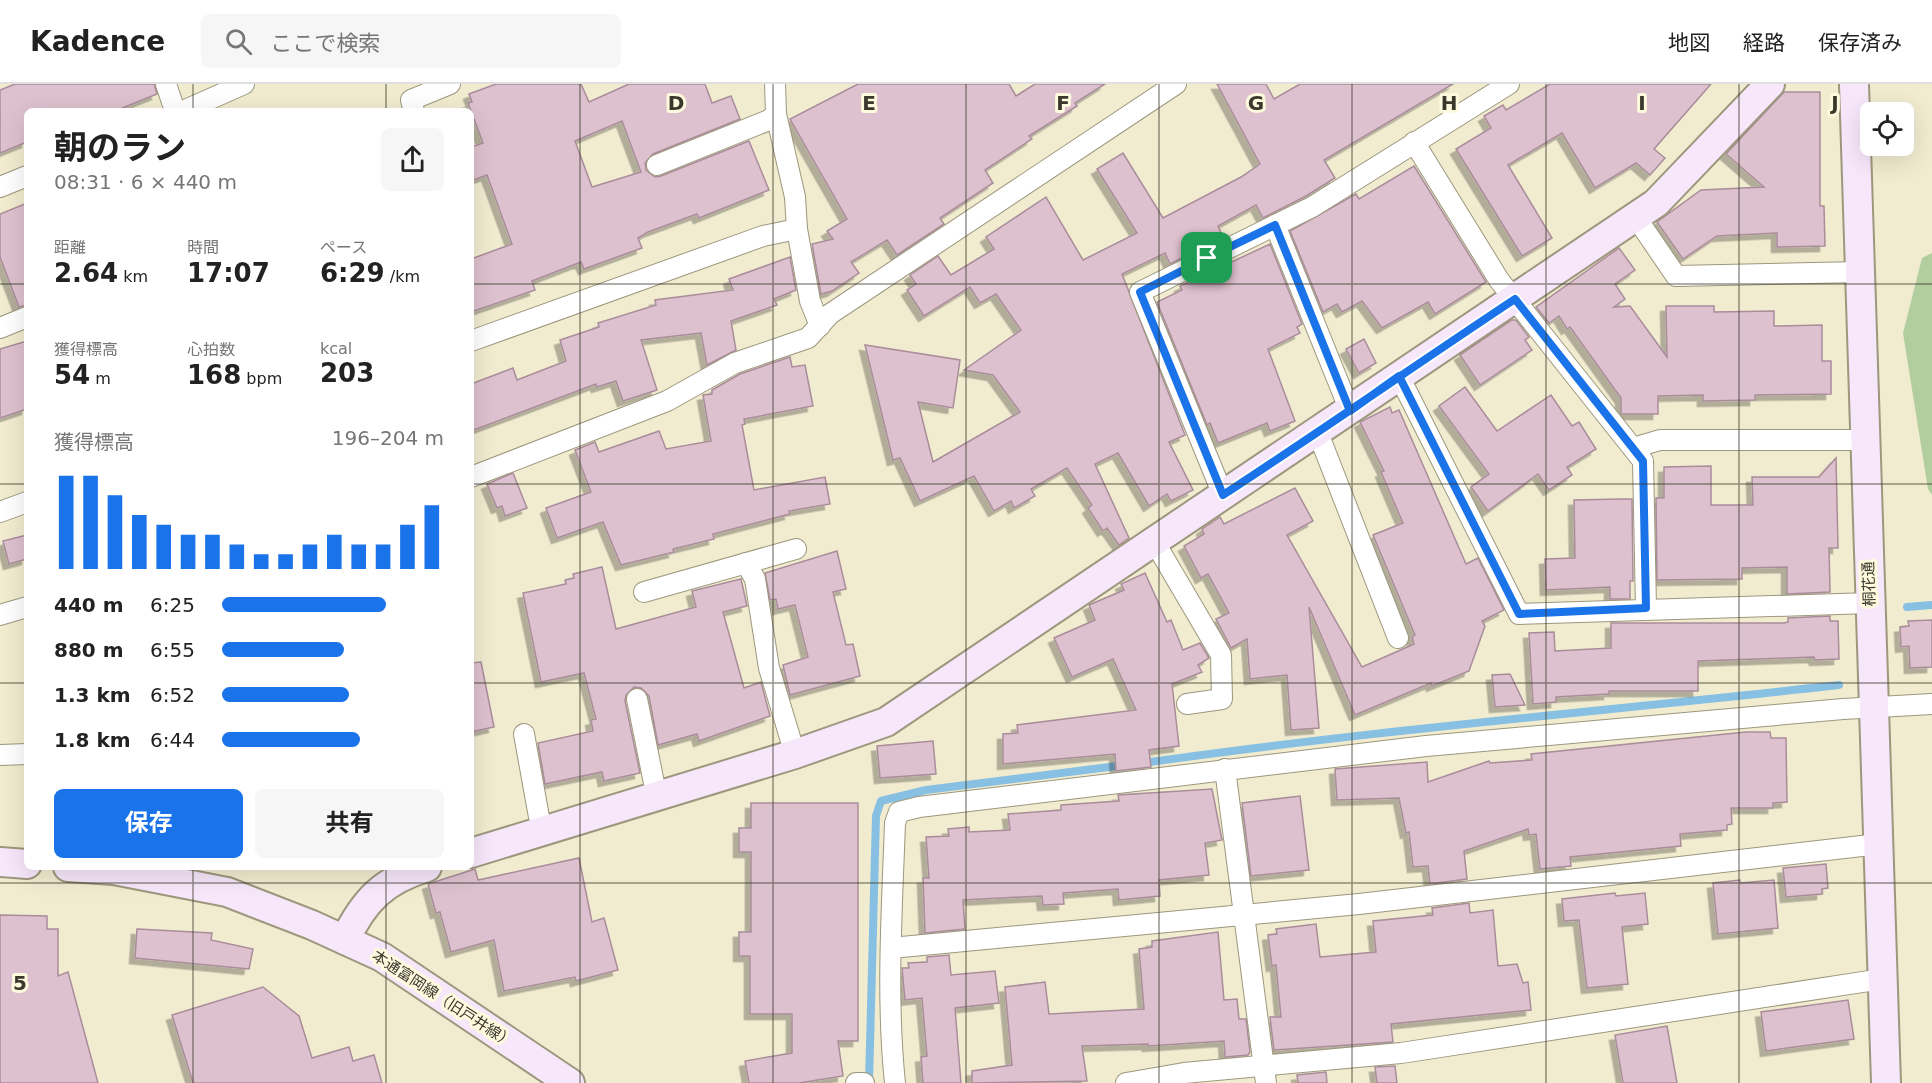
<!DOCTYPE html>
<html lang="ja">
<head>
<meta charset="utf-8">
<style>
	:root { --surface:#fff; --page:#f6f6f6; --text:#222; --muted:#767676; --line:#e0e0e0; --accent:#1a73e8 }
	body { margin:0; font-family:"DejaVu Sans","Noto Sans JP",sans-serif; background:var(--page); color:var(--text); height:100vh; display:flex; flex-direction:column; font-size:22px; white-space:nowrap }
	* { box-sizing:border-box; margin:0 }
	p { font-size:20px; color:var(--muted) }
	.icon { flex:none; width:33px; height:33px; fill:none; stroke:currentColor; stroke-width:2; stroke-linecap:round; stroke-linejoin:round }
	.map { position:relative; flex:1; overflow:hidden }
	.sheet { position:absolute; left:24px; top:24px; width:450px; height:762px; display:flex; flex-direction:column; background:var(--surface); border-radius:9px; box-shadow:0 6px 24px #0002 }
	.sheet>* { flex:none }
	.controls { position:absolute; left:1860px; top:18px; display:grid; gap:12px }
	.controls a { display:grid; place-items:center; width:54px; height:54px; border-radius:9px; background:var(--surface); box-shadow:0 6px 24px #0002; font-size:30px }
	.pin { position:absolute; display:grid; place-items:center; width:51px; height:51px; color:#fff; margin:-26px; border-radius:12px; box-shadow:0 3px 9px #0006 }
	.round { display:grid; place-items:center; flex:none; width:63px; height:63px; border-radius:9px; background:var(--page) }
	.summary { display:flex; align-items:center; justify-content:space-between; height:102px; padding:0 30px }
	h1 { font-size:33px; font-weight:700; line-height:45px }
	.metrics { display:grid; grid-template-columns:repeat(3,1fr); gap:9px; height:102px; padding:6px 30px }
	.metrics div { display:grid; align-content:center }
	.metrics b { font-size:26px; font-weight:700 }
	.metrics small { font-size:16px; font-weight:400 }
	.metrics p { font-size:16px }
	.chart { height:168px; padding:12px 30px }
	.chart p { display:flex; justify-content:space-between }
	.chart svg { width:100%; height:108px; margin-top:6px; stroke:var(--accent); stroke-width:6 }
	.primary-button { display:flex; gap:12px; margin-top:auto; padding:12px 30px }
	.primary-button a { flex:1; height:69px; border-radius:9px; background:var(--accent); color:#fff; font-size:24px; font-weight:700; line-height:69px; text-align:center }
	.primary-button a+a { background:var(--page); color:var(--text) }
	ul { padding:0 30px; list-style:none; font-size:20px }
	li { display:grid; grid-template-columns:96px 72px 1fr; align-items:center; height:45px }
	li i { height:15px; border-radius:8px; background:var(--accent) }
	header { display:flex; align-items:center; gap:36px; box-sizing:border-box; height:84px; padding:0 30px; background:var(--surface); border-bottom:2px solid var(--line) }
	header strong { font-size:28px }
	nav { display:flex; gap:33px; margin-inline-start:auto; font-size:21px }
	.search { width:420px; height:54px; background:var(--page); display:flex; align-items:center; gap:15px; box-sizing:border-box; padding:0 21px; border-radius:9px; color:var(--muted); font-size:22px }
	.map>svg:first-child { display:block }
	.green { fill:#b2cd9e }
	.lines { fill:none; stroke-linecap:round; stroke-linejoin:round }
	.stream { stroke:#87c0e2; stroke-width:8 }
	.building { fill:#dec1ce; stroke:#a98d9a; stroke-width:1.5; fill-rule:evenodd; filter:url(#shadow) }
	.street-casing { stroke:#9c977d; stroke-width:22 }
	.secondary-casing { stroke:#9c977d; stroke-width:32 }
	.street { stroke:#fff; stroke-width:20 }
	.secondary { stroke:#f6e7fa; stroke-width:28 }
	.route-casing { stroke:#fff; stroke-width:12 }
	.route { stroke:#1a73e8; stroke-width:8 }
	.grid { fill:none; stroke:#3a382d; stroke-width:1.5; stroke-opacity:0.55 }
	.labels { text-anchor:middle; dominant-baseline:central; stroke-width:6; stroke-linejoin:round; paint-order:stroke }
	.street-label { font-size:15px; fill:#3a382d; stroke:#fff9de }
	.grid-label { font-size:20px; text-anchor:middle; font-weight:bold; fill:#3a382d; stroke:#fff9de; stroke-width:6; stroke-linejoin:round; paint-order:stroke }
</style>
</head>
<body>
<header>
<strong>Kadence</strong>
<div class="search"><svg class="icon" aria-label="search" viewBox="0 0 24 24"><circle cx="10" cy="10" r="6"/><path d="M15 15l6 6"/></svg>ここで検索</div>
<nav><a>地図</a><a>経路</a><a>保存済み</a></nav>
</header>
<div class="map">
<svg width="1932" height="999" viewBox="0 0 1932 999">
	<defs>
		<filter id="shadow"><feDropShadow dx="-5.5" dy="5.5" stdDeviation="0" flood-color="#0004"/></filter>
	</defs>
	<rect width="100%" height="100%" fill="#f1ecd0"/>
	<!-- green -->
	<polygon class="green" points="1932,169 1932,411 1928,405 1903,249 1922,174"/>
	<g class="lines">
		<!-- stream -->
		<g class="stream">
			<polyline points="1907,523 1932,521"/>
			<path d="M1143,679C1374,646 1607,627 1839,601"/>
			<polyline points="869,999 876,732 881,717 926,706 1125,681"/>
		</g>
	</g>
	<!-- building -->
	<g class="building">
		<polygon points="15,0 154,0 157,10 115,27 27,27 27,58 0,69 0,6"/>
		<path d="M496,0H581L589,18L629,0H705L712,19L731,12L740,35L653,70L645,79L646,86L655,93L661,92L749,57L769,106L699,134L697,130L648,148L638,154L642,164L584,185L581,178L532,197L535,206L471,228V175L512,160L487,91L471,97V63L483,59L468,19L472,18L469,10ZM622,37L641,88L592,103L575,57Z"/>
		<polygon points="858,0 1009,0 1016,12 1035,0 1105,0 1075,19 1077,22 1029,52 1032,55 985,86 993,99 940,134 944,140 897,171 887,156 851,178 859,189 832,207 821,210 812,160 833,155 827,147 847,135 790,35"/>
		<polygon points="1217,0 1266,0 1274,15 1300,0 1453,0 1324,76 1335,94 1306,112 1263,134 1256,121 1218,142 1223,153 1170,180 1165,169 1122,190 1185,351 1169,358 1193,406 1171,417 1167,410 1149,422 1118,369 1095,380 1129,454 1119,461 1107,444 1103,447 1088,424 1092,421 1067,384 1031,405 1035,412 1014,424 1011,417 994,427 974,392 920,417 900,374 893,376 865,261 960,276 953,324 918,318 933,378 1020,328 993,291 964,286 1021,246 996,210 980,219 970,203 924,232 907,206 916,200 910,191 938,172 951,191 994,165 986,153 1046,113 1083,176 1137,149 1097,85 1123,69 1163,134 1241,93 1260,80"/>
		<polygon points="1550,0 1711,0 1654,65 1665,74 1650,91 1636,79 1595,104 1562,49 1508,81 1552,154 1522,172 1456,65 1491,44 1484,32 1503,21 1506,26"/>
		<polygon points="1784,8 1820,8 1820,122 1824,122 1825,162 1777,163 1777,149 1717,152 1683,175 1657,138 1701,106 1764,103 1726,70"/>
		<polygon points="1414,82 1486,198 1435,230 1428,218 1382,244 1362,217 1342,228 1337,220 1323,228 1290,147 1356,110 1359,115"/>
		<polygon points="27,119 27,221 19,223 0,173 0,130"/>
		<polygon points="1270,160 1302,240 1297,243 1300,249 1268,265 1295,337 1270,347 1267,339 1218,359 1210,339 1207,341 1157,218 1182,206 1180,202"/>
		<polygon points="1619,164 1635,186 1615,200 1625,215 1614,223 1630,222 1667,273 1666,222 1714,222 1714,228 1774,227 1774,242 1822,241 1822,277 1831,277 1831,310 1755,311 1755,316 1703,317 1703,311 1658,312 1658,330 1621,330 1621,314 1570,243 1567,245 1559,232 1549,239 1536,223"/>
		<polygon points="790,173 796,206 774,215 777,221 731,237 736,266 707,281 701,249 641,256 657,306 623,317 616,297 597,303 596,300 471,347 471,300 513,284 517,296 566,277 560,256 599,243 598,239 656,221 655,216 733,206 729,195"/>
		<polygon points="1512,236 1516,236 1529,253 1525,256 1532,266 1480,301 1460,271"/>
		<polygon points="1364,255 1376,279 1359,289 1346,265"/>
		<polygon points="27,257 27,325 0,334 0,265"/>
		<polygon points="790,273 792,283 805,281 813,322 744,335 745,340 742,341 754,406 825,393 830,420 789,427 790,430 713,450 714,455 673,465 674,468 621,481 603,438 557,454 546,424 591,408 575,366 595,358 599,368 659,347 666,365 711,357 703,311 712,310 712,306 740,290"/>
		<polygon points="1465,303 1497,347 1551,311 1572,342 1579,338 1596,365 1567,383 1572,391 1549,406 1538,390 1488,427 1471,403 1489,390 1439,322"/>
		<polygon points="1390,323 1392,329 1399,326 1466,480 1478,474 1504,526 1482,537 1485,542 1469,587 1432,602 1431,599 1355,631 1309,523 1319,644 1291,646 1287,591 1250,595 1247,555 1231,564 1216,535 1229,529 1208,490 1201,494 1184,462 1204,450 1202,445 1220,433 1224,440 1295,404 1313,437 1287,451 1362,583 1414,560 1412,553 1415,551 1373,451 1403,439 1381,388 1384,387 1360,338"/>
		<polygon points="1836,374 1838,464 1829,464 1830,508 1787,510 1787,483 1742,484 1742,495 1657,496 1656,414 1664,414 1664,383 1711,382 1711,421 1753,421 1752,393 1819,393"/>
		<polygon points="513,389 527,424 505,432 502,422 497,424 487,400"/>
		<polygon points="1621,415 1632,415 1633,497 1630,497 1630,515 1610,515 1610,503 1546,506 1545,475 1575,474 1574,416"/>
		<polygon points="27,451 27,475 9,480 3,457"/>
		<polygon points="837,467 846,505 833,508 846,561 853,560 860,592 790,611 783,581 808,573 795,521 778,525 776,515 770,516 765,489"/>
		<polygon points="602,483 616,545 696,523 692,507 741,495 747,522 723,528 744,604 761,598 770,632 699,657 697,650 658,661 649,612 641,604 634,603 626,611 625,617 640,689 604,697 602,688 545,700 538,659 593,647 591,636 596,635 584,589 541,598 523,509 566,500 565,496 574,494 573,490"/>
		<polygon points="1145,489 1167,538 1171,536 1183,566 1200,559 1209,574 1198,581 1202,588 1172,600 1179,662 1149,666 1151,683 1116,687 1115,670 1003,680 1003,650 1018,649 1017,641 1136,626 1113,575 1072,593 1054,554 1095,536 1089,521 1124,506 1121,500"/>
		<polygon points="1830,532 1830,537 1838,537 1839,575 1815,576 1814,573 1698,577 1698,607 1609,607 1609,610 1556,613 1556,618 1533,620 1529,549 1554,548 1555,567 1611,564 1611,539 1784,539 1788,538 1788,534"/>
		<polygon points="1932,536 1932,583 1910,584 1909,562 1901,563 1900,543 1909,542 1908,537"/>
		<polygon points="481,578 494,643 471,648 471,579"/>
		<polygon points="1510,590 1525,621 1495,623 1492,591"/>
		<polygon points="1746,648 1770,648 1771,654 1786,654 1787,718 1773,719 1773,724 1731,724 1732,740 1727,741 1727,746 1680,750 1681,762 1570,773 1571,782 1540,785 1536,750 1529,751 1528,745 1464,767 1467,795 1430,800 1428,782 1413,783 1409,748 1406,749 1399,714 1337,716 1335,685 1427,678 1428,698 1489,677 1490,679 1532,676 1531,670"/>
		<polygon points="933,657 936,690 880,694 877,662"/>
		<polygon points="1212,705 1222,756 1205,759 1209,791 1159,796 1160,812 1119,816 1118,805 1063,809 1064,820 1043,821 1042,812 963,816 965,845 925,849 923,794 929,794 926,753 949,752 948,745 969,743 969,748 1010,746 1008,730 1061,726 1061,721 1119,717 1118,711"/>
		<polygon points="1300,712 1309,786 1251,792 1242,719"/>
		<polygon points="751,719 858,719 858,957 838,957 843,992 799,999 749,999 745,977 792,969 792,930 750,930 750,872 739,872 739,848 751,848 751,768 739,768 739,744 751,744"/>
		<polygon points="579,774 592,838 604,834 618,886 576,897 575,893 504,907 494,856 451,868 440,828 436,829 428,800 475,785 478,796"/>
		<polygon points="1826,780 1828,804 1822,805 1822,810 1786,813 1783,784"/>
		<polygon points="1740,796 1740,799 1774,796 1778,844 1718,850 1713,799"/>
		<polygon points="1615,809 1616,812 1645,809 1648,840 1622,843 1628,900 1587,904 1579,836 1564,837 1562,815"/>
		<polygon points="1469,819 1470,829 1493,826 1498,882 1517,880 1523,899 1528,898 1531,926 1391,940 1393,958 1274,966 1270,933 1281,933 1276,881 1272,882 1268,851 1277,850 1276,845 1316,840 1320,873 1376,868 1373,837 1433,831 1432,824"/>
		<polygon points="0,831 47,832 47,845 58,845 58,892 68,888 98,999 0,999"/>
		<polygon points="137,845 212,849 211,856 253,865 249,885 135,874"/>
		<polygon points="1218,848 1224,916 1237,915 1239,935 1246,935 1250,968 1248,971 1225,973 1224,957 1148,962 1148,960 1082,962 1087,997 972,999 972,987 1012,981 1005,903 1045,898 1049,930 1144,925 1139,865 1152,863 1152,857"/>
		<polygon points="949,871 951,891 995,887 999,919 955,924 961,999 923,999 921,973 927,972 922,914 905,916 902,884 909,884 908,879 927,878 927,873"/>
		<polygon points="263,903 299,932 312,974 349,963 353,977 374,971 382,999 193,999 172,931"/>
		<polygon points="1848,916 1854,955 1766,967 1761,928"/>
		<polygon points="1667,942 1677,999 1623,999 1615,951"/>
		<polygon points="1395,982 1397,999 1377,999 1375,983"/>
		<polygon points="1326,988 1327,999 1298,999 1297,991"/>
	</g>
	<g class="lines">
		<defs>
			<g id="street">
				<polyline points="166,0 175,27"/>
				<polyline points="775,0 776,30 795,113 797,145 810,217 820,242"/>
				<polyline points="183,27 244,0"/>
				<polyline points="414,27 411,16 450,0"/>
				<polyline points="1414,58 1499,196 1643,377 1646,524"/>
				<polyline points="657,81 769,36 776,30"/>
				<polyline points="0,103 27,92"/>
				<polyline points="1635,132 1676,192 1860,188"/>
				<polyline points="1275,141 1350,327"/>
				<polyline points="0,244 27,233"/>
				<polyline points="471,257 763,152 797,145"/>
				<polyline points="1399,292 1519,530 1870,519"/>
				<polyline points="1318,349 1398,554"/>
				<polyline points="1633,364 1660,356 1866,356"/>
				<polyline points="471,393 667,317 735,279 808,254 830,230 1176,0"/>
				<polyline points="1223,411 1140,208 1312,123 1509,0"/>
				<polyline points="0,428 27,418"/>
				<polyline points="1154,457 1221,571 1222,615 1187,620"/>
				<polyline points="746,479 755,495 769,584 795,670"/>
				<polyline points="644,508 796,465"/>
				<polyline points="0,531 27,523"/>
				<polyline points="637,615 654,699"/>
				<polyline points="524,650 539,733"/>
				<polyline points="0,671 27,670"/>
				<polyline points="1225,685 1266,999"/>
				<polyline points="891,864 1359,820 1879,760"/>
				<polyline points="856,999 864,999"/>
				<path d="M895,999C886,913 892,825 895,739L899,728L919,723L1426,662L1843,625L1932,620"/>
				<polyline points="1126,999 1184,989 1401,969 1882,895"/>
			</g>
			<g id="secondary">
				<polyline points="1854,0 1886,999"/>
				<polyline points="471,769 795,670 886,638 1656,119 1770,0"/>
				<polyline points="0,778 27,780"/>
				<polyline points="68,783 114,786 227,808 312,841 382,873 570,999"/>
				<path d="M345,856C364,816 384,796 427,783"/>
			</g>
		</defs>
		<!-- street casing -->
		<use href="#street" class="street-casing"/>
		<!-- secondary casing -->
		<use href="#secondary" class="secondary-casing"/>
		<!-- street -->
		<use href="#street" class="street"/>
		<!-- secondary -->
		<use href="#secondary" class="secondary"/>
	</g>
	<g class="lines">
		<defs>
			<path id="route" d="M1207,174L1140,208L1223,411C1321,347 1417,280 1515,215L1643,377L1646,524L1519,530L1399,292L1350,327L1275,141L1207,174"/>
		</defs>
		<!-- route casing -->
		<use href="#route" class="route-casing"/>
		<!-- route -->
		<use href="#route" class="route"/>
	</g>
	<!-- grid -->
	<path class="grid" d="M193,0V27M386,0V27M580,0V999M773,0V999M966,0V999M1159,0V999M1352,0V999M1546,0V999M1739,0V999M0,200H27M471,200H1932M0,400H27M471,400H1932M0,599H27M471,599H1932M193,783V999M386,783V999M0,799H1932"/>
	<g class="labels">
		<!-- street labels -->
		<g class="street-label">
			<text transform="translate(1869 500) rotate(-92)">桐花通</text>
			<text transform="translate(443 915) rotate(33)">本通富岡線（旧戸井線）</text>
		</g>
	</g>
	<g class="grid-label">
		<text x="676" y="26">D</text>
		<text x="869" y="26">E</text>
		<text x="1063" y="26">F</text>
		<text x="1256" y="26">G</text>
		<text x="1449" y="26">H</text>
		<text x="1642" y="26">I</text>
		<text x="1835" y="26">J</text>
		<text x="20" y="906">5</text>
	</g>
</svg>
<div class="controls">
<a><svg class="icon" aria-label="locate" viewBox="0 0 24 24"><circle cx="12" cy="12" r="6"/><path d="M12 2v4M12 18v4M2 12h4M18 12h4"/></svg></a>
</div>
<div class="pin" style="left:1207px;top:174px;background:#1e9e55"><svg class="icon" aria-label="arrive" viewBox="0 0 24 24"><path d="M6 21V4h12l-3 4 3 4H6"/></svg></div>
<section class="sheet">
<div class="summary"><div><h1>朝のラン</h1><p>08:31 · 6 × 440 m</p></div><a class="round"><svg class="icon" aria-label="share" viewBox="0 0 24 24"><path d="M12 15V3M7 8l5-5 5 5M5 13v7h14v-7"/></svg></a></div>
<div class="metrics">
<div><p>距離</p><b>2.64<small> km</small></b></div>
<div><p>時間</p><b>17:07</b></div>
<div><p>ペース</p><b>6:29<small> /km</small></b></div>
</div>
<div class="metrics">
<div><p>獲得標高</p><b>54<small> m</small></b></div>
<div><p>心拍数</p><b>168<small> bpm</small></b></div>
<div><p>kcal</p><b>203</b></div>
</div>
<div class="chart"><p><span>獲得標高</span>196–204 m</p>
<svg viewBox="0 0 160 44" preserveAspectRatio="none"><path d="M5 44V6M15 44V6M25 44V14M35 44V22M45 44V26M55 44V30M65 44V30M75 44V34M85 44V38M95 44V38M105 44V34M115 44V30M125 44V34M135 44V34M145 44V26M155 44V18"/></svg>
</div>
<ul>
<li><b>440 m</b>6:25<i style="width:74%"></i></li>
<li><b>880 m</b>6:55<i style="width:55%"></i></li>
<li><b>1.3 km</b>6:52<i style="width:57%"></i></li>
<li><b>1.8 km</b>6:44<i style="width:62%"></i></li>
</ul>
<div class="primary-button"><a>保存</a><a>共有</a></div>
</section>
</div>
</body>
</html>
